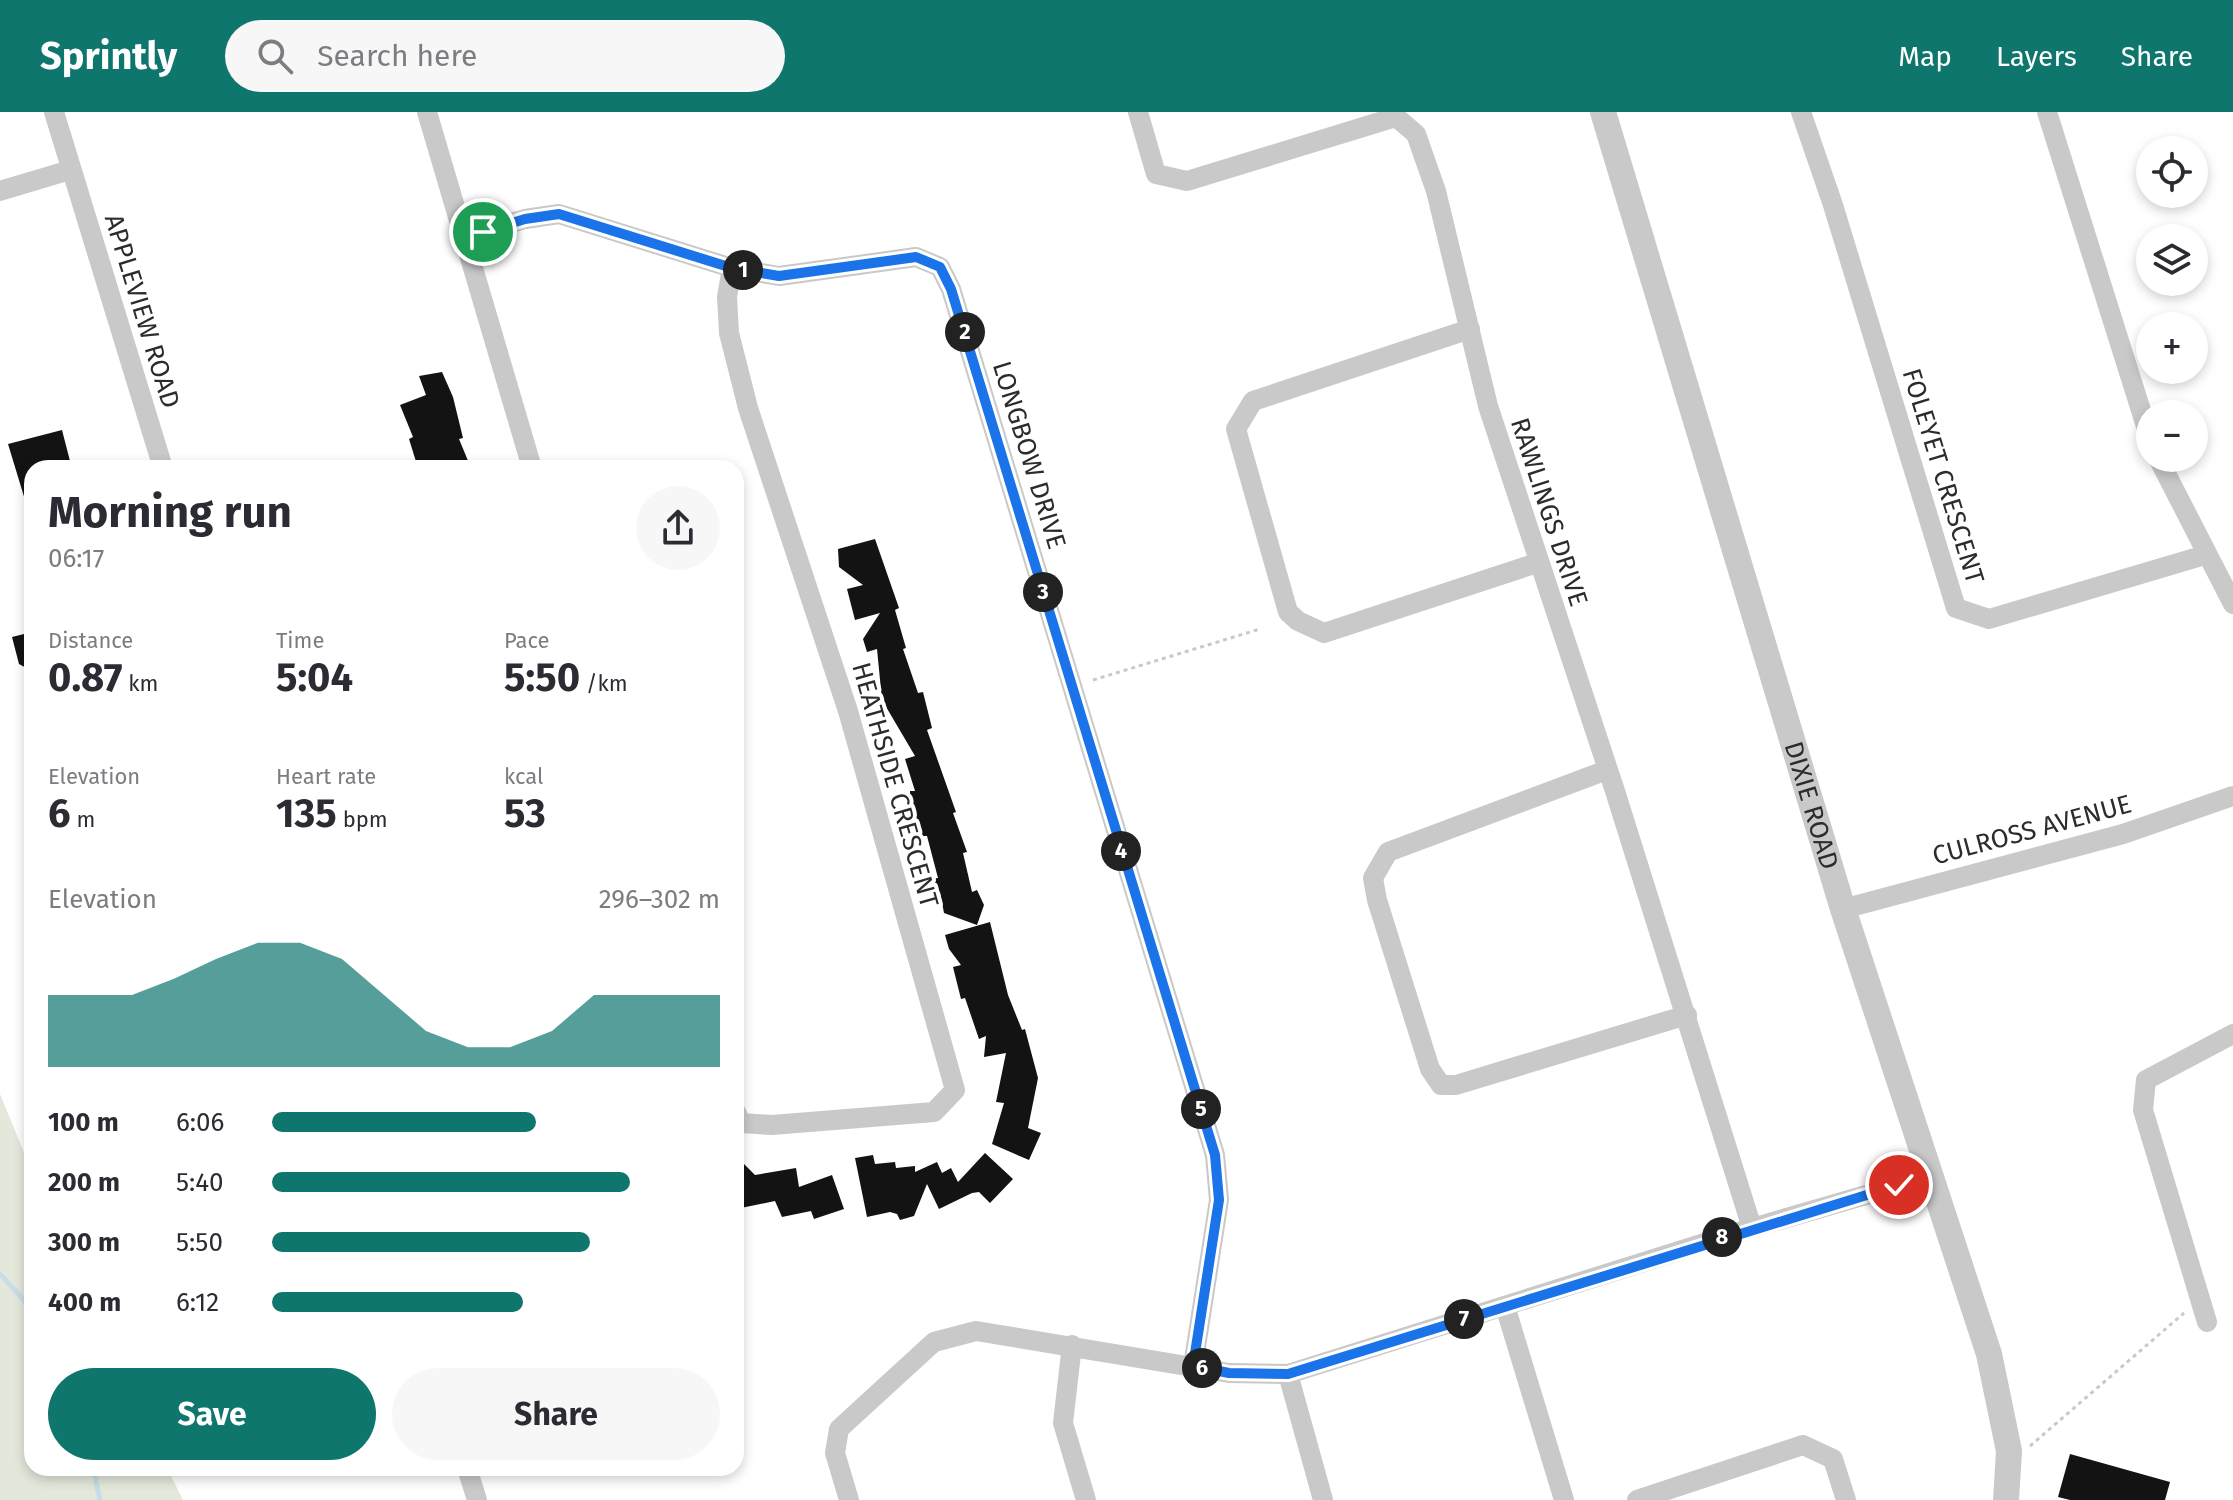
<!DOCTYPE html>
<html lang="en">
<head>
<meta charset="utf-8">
<style>
	:root { --surface:#fff; --page:#f7f7f7; --text:#2b2b33; --muted:#7c7c81; --accent:#0f766e }
	body { margin:0; font-family:"Fira Sans",sans-serif; background:var(--page); color:var(--text); height:100vh; display:flex; flex-direction:column; font-size:30px; white-space:nowrap }
	* { box-sizing:border-box; margin:0 }
	p { font-size:26px; color:var(--muted) }
	.icon { flex:none; width:44px; height:44px; fill:none; stroke:currentColor; stroke-width:2; stroke-linecap:round; stroke-linejoin:round }
	.map { position:relative; flex:1; overflow:hidden }
	.sheet { position:absolute; left:24px; top:348px; width:720px; height:1016px; display:flex; flex-direction:column; background:var(--surface); border-radius:24px; box-shadow:0 4px 12px #0003 }
	.sheet>* { flex:none }
	.fabs { position:absolute; left:2136px; top:24px; display:grid; gap:16px }
	.fabs a { display:grid; place-items:center; width:72px; height:72px; border-radius:50%; background:var(--surface); box-shadow:0 4px 12px #0003; font-size:40px }
	.pin { position:absolute; display:grid; place-items:center; width:68px; height:68px; color:#fff; margin:-34px; border:4px solid #fff; border-radius:50%; box-shadow:0 2px 8px #0007 }
	.km { position:absolute; width:40px; height:40px; margin:-20px; border-radius:50%; background:#222; color:#fff; font-size:22px; line-height:40px; text-align:center }
	.round { display:grid; place-items:center; flex:none; width:84px; height:84px; border-radius:42px; background:var(--page) }
	.summary { display:flex; align-items:center; justify-content:space-between; height:136px; padding:0 24px }
	h1 { font-size:44px; font-weight:700; line-height:60px }
	.stats { display:grid; grid-template-columns:repeat(3,1fr); gap:12px; height:136px; padding:8px 24px }
	.stats div { display:grid; align-content:center }
	.stats b { font-size:40px; font-weight:700 }
	.stats small { font-size:22px; font-weight:400 }
	.stats p { font-size:22px }
	.chart { height:224px; padding:16px 24px }
	.chart p { display:flex; justify-content:space-between }
	.chart svg { width:100%; height:144px; margin-top:8px; fill:var(--accent); opacity:.7 }
	.action { display:flex; gap:16px; margin-top:auto; padding:16px 24px }
	.action a { flex:1; height:92px; border-radius:48px; background:var(--accent); color:#fff; font-size:32px; font-weight:700; line-height:92px; text-align:center }
	.action a+a { background:var(--page); color:var(--text) }
	ul { padding:0 24px; list-style:none; font-size:26px }
	li { display:grid; grid-template-columns:128px 96px 1fr; align-items:center; height:60px }
	li i { height:20px; border-radius:10px; background:var(--accent) }
	header { display:flex; align-items:center; gap:48px; box-sizing:border-box; height:112px; padding:0 40px; background:var(--accent); color:#fff }
	header strong { font-size:38px }
	nav { display:flex; gap:44px; margin-inline-start:auto; font-size:28px }
	.search { width:560px; height:72px; background:var(--page); display:flex; align-items:center; gap:20px; box-sizing:border-box; padding:0 28px; border-radius:44px; color:var(--muted); font-size:30px }
	.map>svg:first-child { display:block }
	.green { fill:#e3e8db }
	.lines { fill:none; stroke-linecap:round; stroke-linejoin:round }
	.stream { stroke:#c8dde7; stroke-width:5 }
	.building { fill:#131313 }
	.path { stroke:#c9c9c9; stroke-width:3; stroke-dasharray:4 4; stroke-linecap:butt }
	.minor { stroke:#c9c9c9; stroke-width:20 }
	.tertiary { stroke:#c9c9c9; stroke-width:26 }
	.route-casing { stroke:#fff; stroke-width:16 }
	.route { stroke:#1a73e8; stroke-width:10 }
	.labels { text-anchor:middle; dominant-baseline:central; stroke-width:8; stroke-linejoin:round; paint-order:stroke }
	.street-label { font-size:26px; fill:#2c2c2c; stroke:#fff }
</style>
</head>
<body>
<header>
<strong>Sprintly</strong>
<div class="search"><svg class="icon" aria-label="search" viewBox="0 0 24 24"><circle cx="10" cy="10" r="6"/><path d="M15 15l6 6"/></svg>Search here</div>
<nav><a>Map</a><a>Layers</a><a>Share</a></nav>
</header>
<div class="map">
<svg width="2233" height="1388" viewBox="0 0 2233 1388">
	<rect width="100%" height="100%" fill="#fff"/>
	<!-- green -->
	<polygon class="green" points="0,982 32,1060 32,1356 167,1356 183,1388 0,1388"/>
	<g class="lines">
		<!-- stream -->
		<g class="stream">
			<polyline points="0,1162 32,1197"/>
			<polyline points="93,1356 100,1388"/>
		</g>
	</g>
	<!-- building -->
	<g class="building">
		<polygon points="442,260 453,285 463,326 459,327 471,356 418,356 409,327 413,325 400,293 426,283 419,264"/>
		<polygon points="62,318 70,349 57,352 58,356 32,356 32,400 29,401 8,332"/>
		<polygon points="875,427 899,496 895,498 906,536 903,537 918,581 923,580 932,616 927,618 956,700 953,701 967,740 963,741 972,780 977,778 984,793 977,813 944,801 940,780 933,782 930,767 938,766 927,724 920,724 910,688 910,679 915,679 905,647 915,644 882,588 877,537 867,540 863,527 880,501 855,508 847,477 863,473 839,455 838,437"/>
		<polygon points="32,520 32,559 19,552 12,525"/>
		<polygon points="990,810 1008,883 1022,918 1025,917 1038,966 1028,1016 1041,1021 1029,1048 992,1032 1004,991 996,990 1006,941 984,945 986,924 979,927 965,886 961,887 953,855 961,853 949,837 945,823"/>
		<polygon points="985,1041 1013,1067 990,1091 979,1080 972,1081 939,1097 927,1072 914,1104 900,1108 897,1102 890,1100 867,1105 855,1046 873,1043 875,1052 895,1050 896,1056 915,1054 915,1060 937,1050 942,1061 951,1056 958,1070"/>
		<polygon points="736,1044 755,1063 796,1056 799,1075 832,1063 844,1097 814,1107 811,1099 782,1105 775,1089 736,1097"/>
		<polygon points="2070,1342 2170,1370 2165,1388 2070,1388 2058,1385"/>
	</g>
	<g class="lines">
		<!-- path -->
		<g class="path">
			<polyline points="1093,568 1260,517"/>
			<polyline points="2030,1334 2184,1201"/>
		</g>
		<!-- minor -->
		<g class="minor">
			<polyline points="54,0 163,356"/>
			<polyline points="427,0 532,356"/>
			<polyline points="1138,0 1156,62 1187,69 1396,5 1416,22 1436,79 1488,294 1615,679 1752,1116"/>
			<polyline points="1801,0 1833,93 1956,496 1989,507 2205,443"/>
			<polyline points="2047,0 2150,327"/>
			<polyline points="0,79 70,58"/>
			<polyline points="464,125 525,107 559,102 732,156 779,164 916,145 940,155 951,177 1215,1043 1219,1088 1193,1254"/>
			<polyline points="732,156 727,185 729,221 748,296 848,599 955,978 934,1000 772,1013 741,1011 736,1000"/>
			<polyline points="1470,217 1253,289 1236,317 1288,500 1298,509 1324,521 1537,451"/>
			<polyline points="2158,346 2233,492"/>
			<polyline points="1607,658 1388,740 1373,766 1377,788 1430,957 1441,973 1456,973 1687,903"/>
			<polyline points="1843,797 2123,722 2233,684"/>
			<polyline points="1505,1194 1564,1388"/>
			<polyline points="2207,1210 2143,998 2146,968 2233,922"/>
			<polyline points="1072,1233 1063,1311 1086,1388"/>
			<polyline points="1288,1262 1323,1388"/>
			<polyline points="467,1356 477,1388"/>
			<polyline points="849,1388 835,1341 839,1317 934,1230 976,1219 1229,1261 1288,1262 1752,1116 1928,1065"/>
			<polyline points="1637,1388 1803,1333 1833,1347 1846,1388"/>
		</g>
		<!-- tertiary -->
		<path class="tertiary" id="s1" d="M1603,0L1843,797L1989,1242L2009,1339L2006,1388"/>
	</g>
	<g class="lines">
		<defs>
			<polyline id="route" points="483,120 525,107 559,102 732,156 779,164 916,145 940,155 951,177 1215,1043 1219,1088 1193,1254 1229,1261 1288,1262 1899,1073"/>
		</defs>
		<!-- route casing -->
		<use href="#route" class="route-casing"/>
		<!-- route -->
		<use href="#route" class="route"/>
	</g>
	<g class="labels">
		<!-- street labels -->
		<g class="street-label">
			<text transform="translate(142 199) rotate(73)">APPLEVIEW ROAD</text>
			<text transform="translate(1029 343) rotate(73)">LONGBOW DRIVE</text>
			<text transform="translate(1943 364) rotate(73)">FOLEYET CRESCENT</text>
			<text transform="translate(1549 400) rotate(72)">RAWLINGS DRIVE</text>
			<text transform="translate(895 673) rotate(74)">HEATHSIDE CRESCENT</text>
			<text stroke="none"><textPath href="#s1" startOffset="724">DIXIE ROAD</textPath></text>
			<text transform="translate(2032 718) rotate(-15)">CULROSS AVENUE</text>
		</g>
	</g>
</svg>
<div class="fabs">
<a><svg class="icon" aria-label="locate" viewBox="0 0 24 24"><circle cx="12" cy="12" r="6"/><path d="M12 2v4M12 18v4M2 12h4M18 12h4"/></svg></a>
<a><svg class="icon" aria-label="layers" viewBox="0 0 24 24"><path d="M12 4l9 5-9 5-9-5zM3 14l9 5 9-5"/></svg></a>
<a>+</a>
<a>−</a>
</div>
<div class="pin" style="left:483px;top:120px;background:#1e9e55"><svg class="icon" aria-label="arrive" viewBox="0 0 24 24"><path d="M6 21V4h12l-3 4 3 4H6"/></svg></div>
<div class="pin" style="left:1899px;top:1073px;background:#d93025"><svg class="icon" aria-label="check" viewBox="0 0 24 24"><path d="M5 12l5 5 9-10"/></svg></div>
<b class="km" style="left:743px;top:158px">1</b>
<b class="km" style="left:965px;top:220px">2</b>
<b class="km" style="left:1043px;top:480px">3</b>
<b class="km" style="left:1121px;top:739px">4</b>
<b class="km" style="left:1201px;top:997px">5</b>
<b class="km" style="left:1202px;top:1256px">6</b>
<b class="km" style="left:1464px;top:1207px">7</b>
<b class="km" style="left:1722px;top:1125px">8</b>
<section class="sheet">
<div class="summary"><div><h1>Morning run</h1><p>06:17</p></div><a class="round"><svg class="icon" aria-label="share" viewBox="0 0 24 24"><path d="M12 15V3M7 8l5-5 5 5M5 13v7h14v-7"/></svg></a></div>
<div class="stats">
<div><p>Distance</p><b>0.87<small> km</small></b></div>
<div><p>Time</p><b>5:04</b></div>
<div><p>Pace</p><b>5:50<small> /km</small></b></div>
</div>
<div class="stats">
<div><p>Elevation</p><b>6<small> m</small></b></div>
<div><p>Heart rate</p><b>135<small> bpm</small></b></div>
<div><p>kcal</p><b>53</b></div>
</div>
<div class="chart"><p><span>Elevation</span>296–302 m</p>
<svg viewBox="0 0 160 44" preserveAspectRatio="none"><path d="M0 44V22L10 22L20 22L30 17L40 11L50 6L60 6L70 11L80 22L90 33L100 38L110 38L120 33L130 22L140 22L150 22L160 22V44z"/></svg>
</div>
<ul>
<li><b>100 m</b>6:06<i style="width:59%"></i></li>
<li><b>200 m</b>5:40<i style="width:80%"></i></li>
<li><b>300 m</b>5:50<i style="width:71%"></i></li>
<li><b>400 m</b>6:12<i style="width:56%"></i></li>
</ul>
<div class="action"><a>Save</a><a>Share</a></div>
</section>
</div>
</body>
</html>
